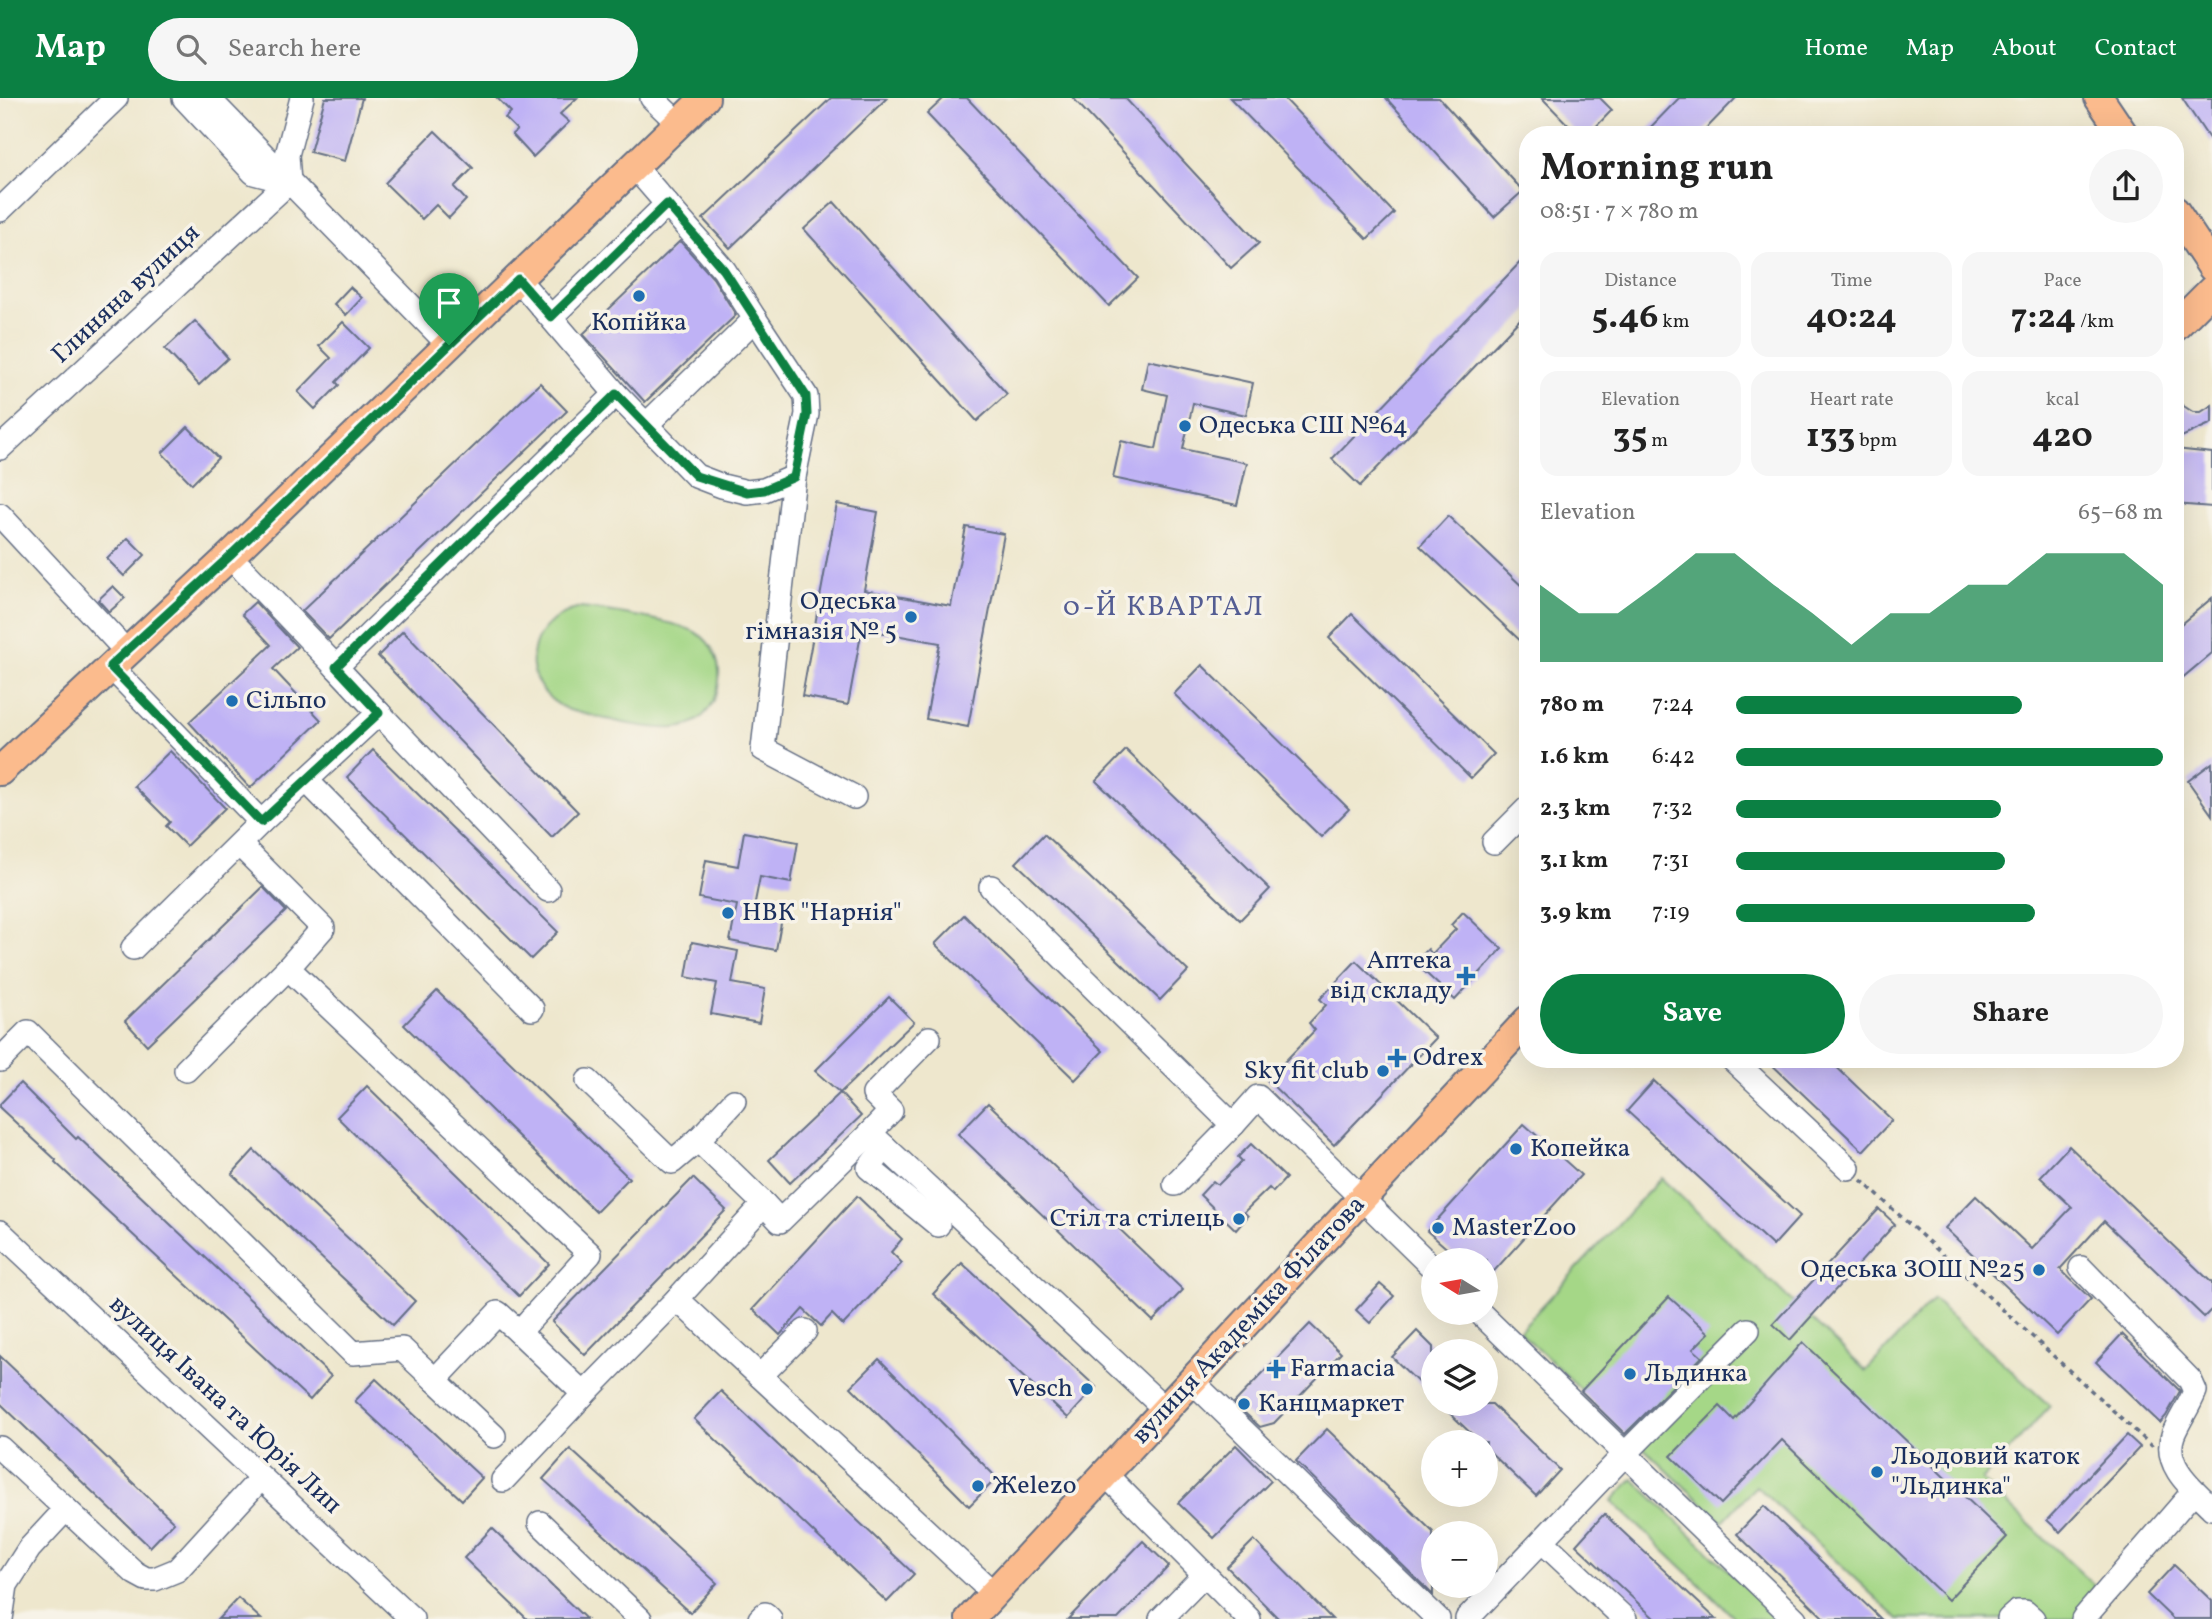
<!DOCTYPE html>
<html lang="en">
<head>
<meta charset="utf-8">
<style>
	:root { --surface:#fff; --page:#f6f6f6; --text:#222; --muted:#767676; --accent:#0b8043 }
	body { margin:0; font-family:Vollkorn,serif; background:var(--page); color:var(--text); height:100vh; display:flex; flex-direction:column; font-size:26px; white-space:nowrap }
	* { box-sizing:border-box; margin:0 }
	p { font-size:23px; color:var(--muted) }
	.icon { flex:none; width:38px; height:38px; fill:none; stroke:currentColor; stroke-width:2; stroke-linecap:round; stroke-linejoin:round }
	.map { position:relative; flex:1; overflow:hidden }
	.panel { position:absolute; left:1519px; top:28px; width:665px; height:942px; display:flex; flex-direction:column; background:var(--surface); border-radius:28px; box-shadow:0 7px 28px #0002 }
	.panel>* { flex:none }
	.needle { width:46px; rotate:281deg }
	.buttons { position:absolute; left:1421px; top:1150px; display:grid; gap:14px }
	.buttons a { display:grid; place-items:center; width:77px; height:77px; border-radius:50%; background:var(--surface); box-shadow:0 7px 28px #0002; font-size:35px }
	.pin { position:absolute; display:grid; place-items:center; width:60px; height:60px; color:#fff; margin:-72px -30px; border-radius:50% 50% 50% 0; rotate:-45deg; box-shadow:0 0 7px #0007 }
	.pin .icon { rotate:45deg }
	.round { display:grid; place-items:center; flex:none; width:74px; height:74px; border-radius:37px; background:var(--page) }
	.summary { display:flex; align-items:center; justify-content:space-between; height:119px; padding:0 21px }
	h1 { font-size:38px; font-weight:700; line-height:52px }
	.metrics { display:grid; grid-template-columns:repeat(3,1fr); gap:10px; height:119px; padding:7px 21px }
	.metrics div { display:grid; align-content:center; border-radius:18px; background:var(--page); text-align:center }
	.metrics b { font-size:35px; font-weight:700 }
	.metrics small { font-size:19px; font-weight:400 }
	.metrics p { font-size:19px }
	.chart { height:196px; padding:14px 21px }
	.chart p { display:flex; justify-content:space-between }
	.chart svg { width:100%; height:126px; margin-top:7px; fill:var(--accent); opacity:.7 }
	.action { display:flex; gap:14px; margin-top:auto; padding:14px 21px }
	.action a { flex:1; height:80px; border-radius:42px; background:var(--accent); color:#fff; font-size:28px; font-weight:700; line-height:80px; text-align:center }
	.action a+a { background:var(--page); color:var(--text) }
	ul { padding:0 21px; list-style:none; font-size:23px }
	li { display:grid; grid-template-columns:112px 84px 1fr; align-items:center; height:52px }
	li i { height:18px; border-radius:9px; background:var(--accent) }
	header { display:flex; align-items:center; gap:42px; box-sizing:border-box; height:98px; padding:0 35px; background:var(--accent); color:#fff }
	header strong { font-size:33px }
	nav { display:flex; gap:38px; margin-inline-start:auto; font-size:24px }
	.search { width:490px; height:63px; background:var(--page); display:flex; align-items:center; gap:18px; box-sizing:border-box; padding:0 24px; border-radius:38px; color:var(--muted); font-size:26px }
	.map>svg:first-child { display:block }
	.green { fill:#a5d787; stroke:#608372; stroke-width:2 }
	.building { fill:#bfb2f5 }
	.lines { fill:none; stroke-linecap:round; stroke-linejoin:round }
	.minor-casing { stroke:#656f85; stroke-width:26 }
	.major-casing { stroke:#656f85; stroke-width:32 }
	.path { stroke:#656f85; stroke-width:3.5; stroke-dasharray:5 5; stroke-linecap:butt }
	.minor { stroke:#fff; stroke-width:23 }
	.major { stroke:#fbbb8d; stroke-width:28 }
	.route-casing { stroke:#fff; stroke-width:14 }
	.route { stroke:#0b8043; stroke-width:9 }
	.poi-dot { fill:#1f6fb2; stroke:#f7f3e8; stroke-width:2.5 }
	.labels { text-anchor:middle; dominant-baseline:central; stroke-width:7; stroke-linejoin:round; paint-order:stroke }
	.street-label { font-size:26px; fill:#1b2f5e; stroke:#f7f3e8 }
	.poi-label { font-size:26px; fill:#1b2f5e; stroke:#f7f3e8; text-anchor:start }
	.neighbourhood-label { font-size:28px; letter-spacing:2px; fill:#545d93; stroke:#f7f3e8 }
</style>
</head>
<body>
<header>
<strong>Map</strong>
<div class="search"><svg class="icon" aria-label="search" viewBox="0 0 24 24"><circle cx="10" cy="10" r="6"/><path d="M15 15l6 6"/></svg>Search here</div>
<nav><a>Home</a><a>Map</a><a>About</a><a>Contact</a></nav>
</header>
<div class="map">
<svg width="2212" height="1521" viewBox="0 0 2212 1521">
	<rect width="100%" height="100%" fill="#f7f3e8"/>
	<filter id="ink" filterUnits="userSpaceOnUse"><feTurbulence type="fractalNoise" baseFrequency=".0143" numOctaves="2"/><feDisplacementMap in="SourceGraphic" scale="14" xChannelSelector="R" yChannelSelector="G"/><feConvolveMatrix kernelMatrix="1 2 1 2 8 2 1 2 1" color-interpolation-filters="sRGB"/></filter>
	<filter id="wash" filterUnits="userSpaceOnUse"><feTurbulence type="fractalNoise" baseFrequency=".00686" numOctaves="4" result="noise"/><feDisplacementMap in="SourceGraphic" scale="28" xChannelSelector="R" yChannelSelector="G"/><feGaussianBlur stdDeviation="1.57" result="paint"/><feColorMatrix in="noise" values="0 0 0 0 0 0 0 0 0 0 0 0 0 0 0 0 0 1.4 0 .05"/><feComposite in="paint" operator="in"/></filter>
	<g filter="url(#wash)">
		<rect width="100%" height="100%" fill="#eee7cd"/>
		<!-- green -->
		<g class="green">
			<path d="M580,510C605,512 675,523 695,534C736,557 722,627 675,630C642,632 601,619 569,612C515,589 523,523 580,510Z"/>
			<polygon points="1661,1080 1866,1273 1933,1201 2050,1308 1982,1382 2106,1498 2084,1521 1898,1521 1756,1388 1722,1424 1519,1233"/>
			<polygon points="1633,1381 1779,1521 1736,1521 1612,1403"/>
		</g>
		<g id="blocks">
			<!-- building -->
			<g class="building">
				<polygon points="325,0 362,0 345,63 310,54"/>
				<polygon points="497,0 577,0 560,16 569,24 533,59 512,36 517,32 505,20 511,14"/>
				<polygon points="831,0 887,0 730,150 703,121"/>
				<polygon points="944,0 967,0 1138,180 1109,208 927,16"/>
				<polygon points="1073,0 1125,0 1259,145 1231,170"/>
				<polygon points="1230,0 1284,0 1394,115 1367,141"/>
				<polygon points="1386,0 1439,0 1523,93 1494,119"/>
				<polygon points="1542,0 1600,0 1612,12 1588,37 1578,37"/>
				<polygon points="1679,0 1736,0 1700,37 1643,37"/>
				<polygon points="2182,0 2212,0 2212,45"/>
				<polygon points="435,33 473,70 454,89 466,102 449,120 436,107 422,121 385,85"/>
				<polygon points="834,104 1007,296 977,323 804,131"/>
				<polygon points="680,143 713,180 736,217 645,304 583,236"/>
				<polygon points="1528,156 1528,213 1360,388 1332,361"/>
				<polygon points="350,189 362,200 346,217 334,206"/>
				<polygon points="195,223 228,260 199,287 165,251"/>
				<polygon points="343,224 369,250 336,284 339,287 315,311 298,294 331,260 319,248"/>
				<polygon points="1148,262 1253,285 1246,317 1193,305 1183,351 1247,365 1237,407 1113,380 1121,343 1156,351 1167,297 1142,291"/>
				<polygon points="540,285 567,313 329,541 302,513"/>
				<polygon points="2182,307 2193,314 2201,314 2212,307 2212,325 2175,342 2175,314"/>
				<polygon points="188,329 218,360 192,386 162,355"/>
				<polygon points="2175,351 2212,355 2212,409 2175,406"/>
				<polygon points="837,406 878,414 864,492 951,508 966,429 1004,436 968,629 926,621 940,545 862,531 848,607 802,598"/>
				<polygon points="1448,418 1528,494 1528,550 1420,448"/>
				<polygon points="128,440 145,457 124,478 107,461"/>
				<polygon points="113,488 125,500 109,514 98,502"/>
				<polygon points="2212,500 2212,555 2175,586 2175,531"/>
				<polygon points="255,504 297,549 273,571 321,622 250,690 189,624 271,547 242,516"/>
				<polygon points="1352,516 1494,656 1471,680 1329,540"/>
				<polygon points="403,533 578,714 552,739 378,558"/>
				<polygon points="1202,567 1349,711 1321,739 1174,596"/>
				<polygon points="373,652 558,834 531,861 347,679"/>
				<polygon points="1126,652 1270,791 1240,822 1096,683"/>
				<polygon points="170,653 225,710 186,748 166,728 170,724 134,688"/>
				<polygon points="2212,665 2212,717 2188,683"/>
				<polygon points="744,734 798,744 791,785 760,779 754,809 783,814 776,852 730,843 737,807 699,800 706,762 738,768"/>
				<polygon points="1044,736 1188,873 1160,902 1016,765"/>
				<polygon points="263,789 286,813 147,947 125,923"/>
				<polygon points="1463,814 1502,851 1455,902 1415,865 1428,851 1432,856 1456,831 1451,827"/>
				<polygon points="964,817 1103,953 1075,982 935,846"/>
				<polygon points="692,844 738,853 732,885 765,891 759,925 711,916 717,885 686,879"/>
				<polygon points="1356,863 1436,940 1334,1047 1267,982 1315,932 1309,925 1326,907 1320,901"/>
				<polygon points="437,893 629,1080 596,1114 404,927"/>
				<polygon points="889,899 914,924 840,995 815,973"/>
				<polygon points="1766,961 1828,961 1892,1022 1863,1053"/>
				<polygon points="1654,983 1800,1118 1773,1148 1627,1013"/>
				<polygon points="20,985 76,1041 78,1039 331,1278 310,1302 55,1064 56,1062 0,1010 0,1006"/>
				<polygon points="367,988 549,1166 519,1198 337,1019"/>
				<polygon points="840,995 861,1018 790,1085 769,1062"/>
				<polygon points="988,1005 1183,1192 1153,1223 958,1036"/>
				<polygon points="1524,1026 1581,1077 1486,1182 1486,1162 1460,1162 1427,1133"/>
				<polygon points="1251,1046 1286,1080 1273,1094 1269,1090 1244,1114 1248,1118 1236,1132 1200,1097 1213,1083 1218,1087 1242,1063 1238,1059"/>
				<polygon points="2069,1048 2212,1185 2212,1211 2204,1219 2104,1123 2060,1171 2091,1201 2057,1237 1945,1130 1976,1098 2032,1151 2072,1109 2040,1079"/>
				<polygon points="254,1052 415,1203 393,1227 232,1076"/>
				<polygon points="693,1080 726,1112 585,1257 552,1224"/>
				<polygon points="857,1098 902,1141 891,1154 902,1165 843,1227 832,1216 821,1228 803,1211 780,1237 753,1211"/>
				<polygon points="1879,1111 1895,1126 1790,1242 1773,1226"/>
				<polygon points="962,1165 1096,1289 1068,1320 933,1196"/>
				<polygon points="1380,1186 1394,1198 1370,1225 1356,1212"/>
				<polygon points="1669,1199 1709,1235 1693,1251 1702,1259 1625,1336 1581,1293"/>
				<polygon points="1310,1226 1341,1255 1274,1325 1260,1329 1234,1305"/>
				<polygon points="1417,1233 1433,1249 1433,1299 1392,1259"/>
				<polygon points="2122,1236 2180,1293 2166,1318 2160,1325 2096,1264"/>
				<polygon points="1803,1244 2007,1439 1948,1502 1782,1342 1721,1406 1671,1358 1720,1308 1734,1322"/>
				<polygon points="0,1258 174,1424 150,1449 0,1305"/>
				<polygon points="879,1261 997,1380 969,1408 851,1289"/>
				<polygon points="376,1281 482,1380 462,1402 355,1303"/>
				<polygon points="721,1293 914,1476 887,1504 694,1321"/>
				<polygon points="1440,1306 1492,1306 1560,1372 1536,1398 1486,1350 1486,1344 1480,1344"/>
				<polygon points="1327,1331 1433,1434 1433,1497 1296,1363"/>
				<polygon points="2127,1337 2140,1349 2060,1434 2047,1422"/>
				<polygon points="1236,1347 1271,1383 1214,1440 1178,1405"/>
				<polygon points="570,1351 717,1485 690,1515 543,1381"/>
				<polygon points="1764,1408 1881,1521 1825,1521 1737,1436"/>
				<polygon points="1604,1416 1716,1521 1655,1521 1576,1447"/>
				<polygon points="492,1430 586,1521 527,1521 464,1460"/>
				<polygon points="1254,1442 1332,1521 1279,1521 1227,1469"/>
				<polygon points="1143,1443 1169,1468 1118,1521 1068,1521"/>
				<polygon points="2174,1467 2212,1503 2212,1521 2173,1521 2147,1496"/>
				<polygon points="238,1500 261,1521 218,1521"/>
			</g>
		</g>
	</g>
	<g filter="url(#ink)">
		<use href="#blocks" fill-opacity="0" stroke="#656f85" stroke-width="2"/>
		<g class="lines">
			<defs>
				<g id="minor">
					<polyline points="184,0 254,75 289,84"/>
					<polyline points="208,0 449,247"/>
					<polyline points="652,0 678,25"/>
					<polyline points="634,68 724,172 755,221 646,327"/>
					<polyline points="289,84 287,57 302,0"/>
					<polyline points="0,112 116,0"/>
					<polyline points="518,181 616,296 696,378 722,388 747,394 764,392 794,379"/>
					<polyline points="551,219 667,106"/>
					<polyline points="755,221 806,298 807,316 794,379 763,651 854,699"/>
					<polyline points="0,350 289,84"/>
					<polyline points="0,417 126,553"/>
					<polyline points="230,458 336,569 616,296"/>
					<polyline points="110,568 261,724"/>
					<polyline points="379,615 548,792"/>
					<polyline points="307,683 532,911"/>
					<polyline points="1494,744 1528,710"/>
					<polyline points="240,747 323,830 288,870 590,1156 519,1234 584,1296 677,1201 764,1106 780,1123 870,1035 1165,1311"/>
					<polyline points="991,789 1233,1027 1258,999 1433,1170"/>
					<polyline points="133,850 261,724 379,615 336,569"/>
					<polyline points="1732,961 1848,1070"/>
					<polyline points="0,962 28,934 353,1255 402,1251 435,1282"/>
					<polyline points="186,972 288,870"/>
					<polyline points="588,983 672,1064 698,1042"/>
					<polyline points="734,1003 698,1042 764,1106"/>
					<polyline points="870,1035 891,1013 874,996 929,940"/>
					<polyline points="885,1049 869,1070 938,1127"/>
					<polyline points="1175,1086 1233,1027"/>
					<polyline points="0,1134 412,1521"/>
					<path d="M2081,1170L2190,1282L2195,1293C2189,1309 2179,1322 2173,1337C2162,1367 2193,1391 2212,1410"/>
					<polyline points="677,1201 993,1495"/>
					<polyline points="1479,1214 1795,1521"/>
					<polyline points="760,1278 805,1233"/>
					<polyline points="1192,1283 1438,1521"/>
					<polyline points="494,1338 435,1282 498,1215 519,1234"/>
					<polyline points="0,1350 135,1475 146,1481 155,1481 177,1472 261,1380"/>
					<polyline points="1105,1376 1249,1521"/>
					<polyline points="503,1382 584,1296"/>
					<polyline points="540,1425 640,1521"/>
					<polyline points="1542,1443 1625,1521"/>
					<polyline points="1,1521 6,1487 29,1451 66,1411"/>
					<polyline points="760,1521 765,1516 770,1521"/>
					<polyline points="1161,1521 1204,1477"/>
					<polyline points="1467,1521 1624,1357 1748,1232"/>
					<polyline points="2009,1521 2017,1514 2025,1514 2033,1521"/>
					<polyline points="2083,1521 2194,1393"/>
				</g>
				<g id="major">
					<polyline points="2099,0 2124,37"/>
					<polyline points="2175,113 2212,169"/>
					<polyline points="2175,229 2212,192"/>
					<polyline points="0,673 230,458 705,0"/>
					<polyline points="970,1521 1528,922"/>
				</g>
			</defs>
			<!-- minor casing -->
			<use href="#minor" class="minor-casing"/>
			<!-- major casing -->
			<use href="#major" class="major-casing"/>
			<!-- path -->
			<g class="path">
				<polyline points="2175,174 2177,171"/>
				<polyline points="1861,1082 2153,1349"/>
			</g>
			<!-- minor -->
			<use href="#minor" class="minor"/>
			<!-- major -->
			<use href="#major" class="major"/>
		</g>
	</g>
	<g class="lines" filter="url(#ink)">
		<defs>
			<polygon id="route" points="667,106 724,172 806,298 807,316 794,379 764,392 747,394 696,378 616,296 336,569 379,615 261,724 110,568 230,458 518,181 551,219"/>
		</defs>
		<!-- route casing -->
		<use href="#route" class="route-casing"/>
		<!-- route -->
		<use href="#route" class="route"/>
	</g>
	<!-- markers -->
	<g class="poi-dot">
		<circle cx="639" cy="198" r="7"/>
		<circle cx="1185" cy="328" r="7"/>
		<circle cx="911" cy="519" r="7"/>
		<circle cx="232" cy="603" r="7"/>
		<circle cx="728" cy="815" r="7"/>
		<path d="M1462.5 867.5h7v7h7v7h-7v7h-7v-7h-7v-7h7z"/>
		<path d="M1393.5 949.5h7v7h7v7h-7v7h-7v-7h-7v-7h7z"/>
		<circle cx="1383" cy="973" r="7"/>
		<circle cx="1516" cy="1051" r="7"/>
		<circle cx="1239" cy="1121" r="7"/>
		<circle cx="1438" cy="1130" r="7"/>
		<circle cx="2039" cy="1172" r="7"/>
		<path d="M1272.5 1260.5h7v7h7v7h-7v7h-7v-7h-7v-7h7z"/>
		<circle cx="1630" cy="1276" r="7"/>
		<circle cx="1087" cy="1291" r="7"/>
		<circle cx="1244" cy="1306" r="7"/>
		<circle cx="1877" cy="1374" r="7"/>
		<circle cx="978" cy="1388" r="7"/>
	</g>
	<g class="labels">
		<!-- street labels -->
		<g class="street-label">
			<text transform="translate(126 196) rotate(-43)">Глиняна вулиця</text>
			<text transform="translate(1249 1222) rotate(-47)">вулиця Академіка Філатова</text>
			<text transform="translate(225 1307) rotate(43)">вулиця Івана та Юрія Лип</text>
		</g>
		<!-- poi labels -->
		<g class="poi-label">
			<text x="639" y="225" text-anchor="middle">Копійка</text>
			<text x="1199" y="328">Одеська СШ №64</text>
			<text x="897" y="504" text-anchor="end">Одеська<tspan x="897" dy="30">гімназія № 5</tspan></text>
			<text x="246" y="603">Сільпо</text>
			<text x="742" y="815">НВК "Нарнія"</text>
			<text x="1452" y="863" text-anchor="end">Аптека<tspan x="1452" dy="30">від складу</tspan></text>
			<text x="1413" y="960">Odrex</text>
			<text x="1369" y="973" text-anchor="end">Sky fit club</text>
			<text x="1530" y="1051">Копейка</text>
			<text x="1225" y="1121" text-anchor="end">Стіл та стілець</text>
			<text x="1452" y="1130">MasterZoo</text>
			<text x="2025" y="1172" text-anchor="end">Одеська ЗОШ №25</text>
			<text x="1290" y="1271">Farmacia</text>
			<text x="1644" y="1276">Льдинка</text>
			<text x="1073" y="1291" text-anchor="end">Vesch</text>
			<text x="1258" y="1306">Канцмаркет</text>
			<text x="1891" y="1359">Льодовий каток<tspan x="1891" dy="30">"Льдинка"</tspan></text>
			<text x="992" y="1388">Жelezo</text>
		</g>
		<!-- neighbourhood labels -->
		<g class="neighbourhood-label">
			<text x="1164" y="509">0-Й КВАРТАЛ</text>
		</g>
	</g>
</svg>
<div class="buttons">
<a><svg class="needle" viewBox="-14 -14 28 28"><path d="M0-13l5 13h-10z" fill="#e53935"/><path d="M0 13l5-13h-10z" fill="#767676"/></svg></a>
<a><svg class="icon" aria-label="layers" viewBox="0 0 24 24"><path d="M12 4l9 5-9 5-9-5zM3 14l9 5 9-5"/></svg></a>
<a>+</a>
<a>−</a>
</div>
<div class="pin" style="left:449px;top:247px;background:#1e9e55"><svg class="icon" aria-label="arrive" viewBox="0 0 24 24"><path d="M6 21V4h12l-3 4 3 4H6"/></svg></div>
<section class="panel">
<div class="summary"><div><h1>Morning run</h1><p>08:51 · 7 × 780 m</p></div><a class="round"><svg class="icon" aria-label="share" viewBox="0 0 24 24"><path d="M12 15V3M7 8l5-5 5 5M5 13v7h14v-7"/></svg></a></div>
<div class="metrics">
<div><p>Distance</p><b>5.46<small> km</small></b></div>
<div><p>Time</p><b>40:24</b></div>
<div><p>Pace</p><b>7:24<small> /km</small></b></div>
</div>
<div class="metrics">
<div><p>Elevation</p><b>35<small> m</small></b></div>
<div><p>Heart rate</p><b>133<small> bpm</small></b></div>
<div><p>kcal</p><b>420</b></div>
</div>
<div class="chart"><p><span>Elevation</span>65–68 m</p>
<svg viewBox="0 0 160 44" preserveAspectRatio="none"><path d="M0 44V17L10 27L20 27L30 17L40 6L50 6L60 17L70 27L80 38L90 27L100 27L110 17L120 17L130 6L140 6L150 6L160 17V44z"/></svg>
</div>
<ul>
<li><b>780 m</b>7:24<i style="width:67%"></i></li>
<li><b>1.6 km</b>6:42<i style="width:100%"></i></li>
<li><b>2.3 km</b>7:32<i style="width:62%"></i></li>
<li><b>3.1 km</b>7:31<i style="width:63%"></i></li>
<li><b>3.9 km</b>7:19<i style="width:70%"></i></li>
</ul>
<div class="action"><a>Save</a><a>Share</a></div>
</section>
</div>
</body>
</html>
